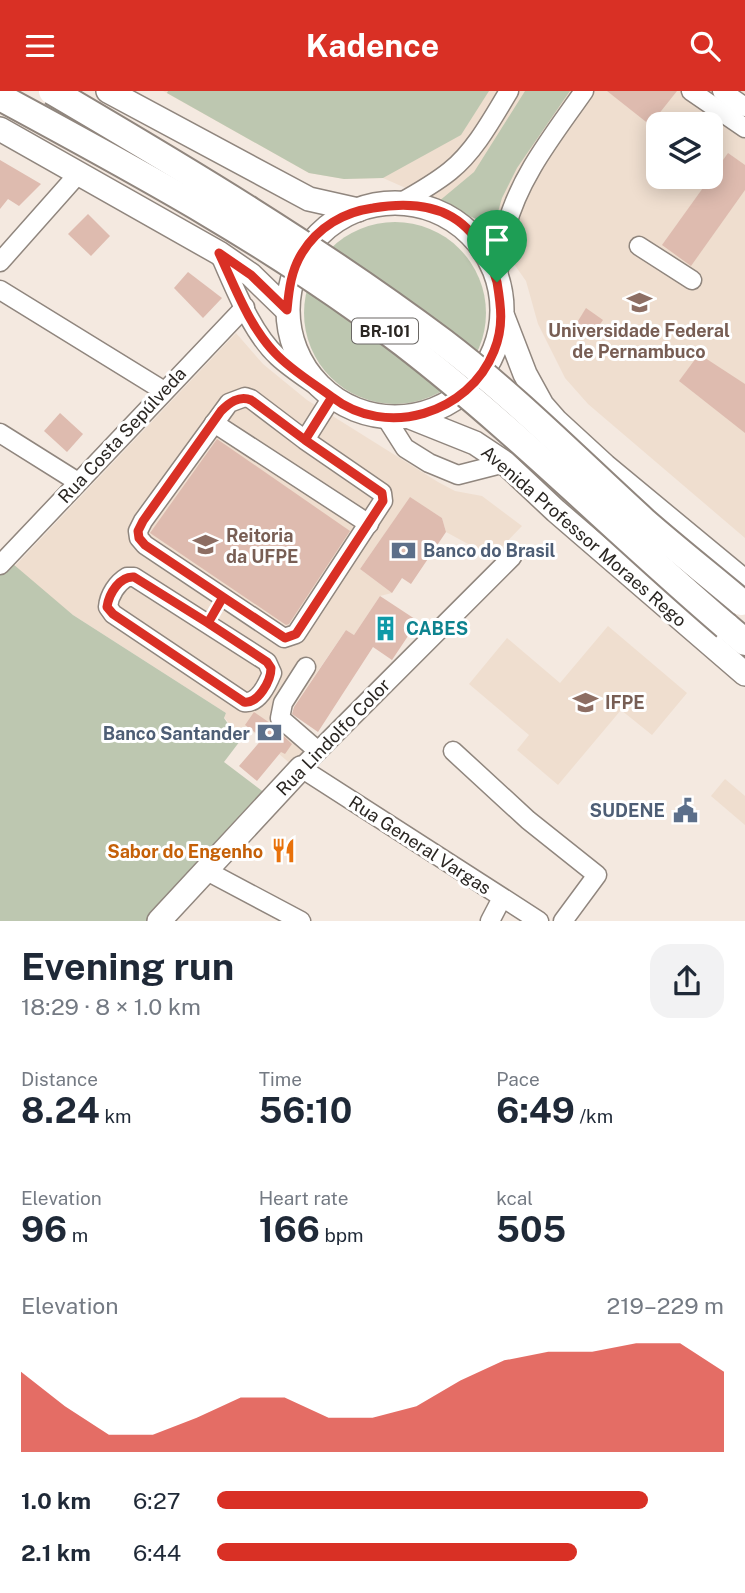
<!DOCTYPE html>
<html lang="en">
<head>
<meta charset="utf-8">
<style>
	:root { --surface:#fff; --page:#f2f2f3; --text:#1f2937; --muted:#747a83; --accent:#d93025 }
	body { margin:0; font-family:"Public Sans",sans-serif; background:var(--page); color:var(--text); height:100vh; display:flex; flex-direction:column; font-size:26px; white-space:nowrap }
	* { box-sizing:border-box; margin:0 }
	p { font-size:23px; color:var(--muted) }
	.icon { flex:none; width:38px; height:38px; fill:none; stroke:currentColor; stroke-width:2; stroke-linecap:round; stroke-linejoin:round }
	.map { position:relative; height:830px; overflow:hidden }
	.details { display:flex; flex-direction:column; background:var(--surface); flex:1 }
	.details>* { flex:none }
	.buttons { position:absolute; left:646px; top:21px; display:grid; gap:14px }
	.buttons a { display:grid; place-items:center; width:77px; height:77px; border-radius:14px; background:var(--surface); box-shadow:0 4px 18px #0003; font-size:35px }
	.pin { position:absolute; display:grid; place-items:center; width:60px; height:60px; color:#fff; margin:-72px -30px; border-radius:50% 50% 50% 0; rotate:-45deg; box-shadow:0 0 7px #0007 }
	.pin .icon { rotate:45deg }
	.round { display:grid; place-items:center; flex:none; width:74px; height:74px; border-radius:21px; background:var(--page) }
	.headline { display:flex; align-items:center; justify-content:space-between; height:119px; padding:0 21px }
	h1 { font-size:38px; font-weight:700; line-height:52px }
	.metrics { display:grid; grid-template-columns:repeat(3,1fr); gap:10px; height:119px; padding:7px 21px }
	.metrics div { display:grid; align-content:center }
	.metrics b { font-size:35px; font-weight:700 }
	.metrics small { font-size:19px; font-weight:400 }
	.metrics p { font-size:19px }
	.chart { height:196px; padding:14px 21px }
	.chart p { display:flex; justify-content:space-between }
	.chart svg { width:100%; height:126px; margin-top:7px; fill:var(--accent); opacity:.7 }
	ul { padding:0 21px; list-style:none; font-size:23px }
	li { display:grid; grid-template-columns:112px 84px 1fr; align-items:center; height:52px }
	li i { height:18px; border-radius:9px; background:var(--accent) }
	header { display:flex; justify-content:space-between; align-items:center; height:91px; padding:0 21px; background:var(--accent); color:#fff; font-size:32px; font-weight:700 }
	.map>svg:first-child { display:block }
	.built { fill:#efdecf; fill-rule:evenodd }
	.green { fill:#bdc7b0 }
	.building { fill:#debbaf }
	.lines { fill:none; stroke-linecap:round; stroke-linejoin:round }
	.minor-casing { stroke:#90867e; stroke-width:21 }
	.major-casing { stroke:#90867e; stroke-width:26 }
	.highway-casing { stroke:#90867e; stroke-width:30 }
	.minor { stroke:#fff; stroke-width:18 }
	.major { stroke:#fff; stroke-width:23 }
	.highway { stroke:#fff; stroke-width:26 }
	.highway-bridge-casing { stroke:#90867e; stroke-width:30; stroke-linecap:butt }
	.highway-bridge { stroke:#fff; stroke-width:26 }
	.route-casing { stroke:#fff; stroke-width:14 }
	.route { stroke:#d93025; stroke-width:9 }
	.labels { text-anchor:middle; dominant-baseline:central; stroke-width:6; stroke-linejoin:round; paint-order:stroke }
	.shield { fill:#fff; stroke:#6a6764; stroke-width:2 }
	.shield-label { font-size:16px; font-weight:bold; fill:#2a2622 }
	.education-label { font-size:18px; font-weight:bold; fill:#785e54; stroke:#fff; text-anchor:start }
	.street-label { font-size:18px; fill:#2a2622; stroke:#fff }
	.service-label { font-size:18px; font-weight:bold; fill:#4e5e75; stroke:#fff; text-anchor:end }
	.culture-label { font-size:18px; font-weight:bold; fill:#0d838f; stroke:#fff; text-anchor:start }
	.food-label { font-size:18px; font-weight:bold; fill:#c56008; stroke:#fff; text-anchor:end }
</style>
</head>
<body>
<header><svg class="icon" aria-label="menu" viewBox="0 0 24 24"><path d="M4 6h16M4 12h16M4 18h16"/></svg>Kadence<svg class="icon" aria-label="search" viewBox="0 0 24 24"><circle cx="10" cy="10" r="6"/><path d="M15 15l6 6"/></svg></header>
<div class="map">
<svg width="745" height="830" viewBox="0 0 745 830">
	<rect width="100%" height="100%" fill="#f4e9e0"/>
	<!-- built -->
	<g class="built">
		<path d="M163,0H745V447L588,313L565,287L538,233L526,190L492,142L476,128L383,87L344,88L309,82ZM658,33H710V86H658Z"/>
		<polygon points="236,242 263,273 307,309 438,391 455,400 482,405 522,435 492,466 446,441 442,427 410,407 360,478 392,502 380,505 354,544 346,539 287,625 315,652 292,674 246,635 238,644 224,626 226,622 73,524 14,476"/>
		<polygon points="608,535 687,602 652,644 621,619 558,694 517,659 529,644 469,593 507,547 560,592"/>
		<polygon points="725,688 745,705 745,734 711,705"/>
	</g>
	<!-- green -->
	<g class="green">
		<polygon points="168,0 489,0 461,44 383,87 344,88 309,82 167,2"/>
		<polygon points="525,0 570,0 517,77 502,107 492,142 476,128 438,111 474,81"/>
		<circle cx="395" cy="222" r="91"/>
		<polygon points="6,467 73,524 226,622 224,627 240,650 224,671 278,712 166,830 0,830 0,474"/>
	</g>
	<!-- building -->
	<g class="building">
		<polygon points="607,0 677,0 650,34"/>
		<polygon points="728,62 745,74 745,99 691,175 662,154"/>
		<polygon points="0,69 41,93 19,115 8,108 0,118"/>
		<polygon points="88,123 110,145 91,165 68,143"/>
		<polygon points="188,181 222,207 203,227 174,197"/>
		<polygon points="586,217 603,229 589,249 573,238"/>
		<polygon points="699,263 745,293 745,342 679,290"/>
		<polygon points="60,322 83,343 67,361 44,340"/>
		<polygon points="217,348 350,440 289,533 286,534 150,442"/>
		<polygon points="410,406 442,427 446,441 411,493 402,487 392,502 360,478"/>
		<polygon points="380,505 418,530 392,569 373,556 318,641 292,623 294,616 346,539 354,544"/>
		<polygon points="254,621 270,632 292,653 285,663 281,661 257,690 239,675 263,647 245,634"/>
	</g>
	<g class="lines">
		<defs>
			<g id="minor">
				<polyline points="691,0 745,37"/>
				<polyline points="722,0 745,16"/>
				<path d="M398,113C416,103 434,93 450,80C475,60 492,28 509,0"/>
				<polyline points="639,155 692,189"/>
				<path d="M219,162C234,195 251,241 278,266C291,278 307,288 321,298"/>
				<polyline points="0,171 79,82"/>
				<path d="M497,191C500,173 501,154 506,137C519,86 554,43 584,0"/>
				<polyline points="0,199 164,300"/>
				<polyline points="386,327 405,357 429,372 458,384 505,372"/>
				<polyline points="214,332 369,433"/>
				<polyline points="0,342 78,391"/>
				<polyline points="305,349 251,308 245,306 229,312 143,430 138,440 139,447 145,454 284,547 296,543 383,410 382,402 305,349 332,306"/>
				<polyline points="512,466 301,677 539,830"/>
				<polyline points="0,474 245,216"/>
				<path d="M127,486H134L267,571L272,582C267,594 258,613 244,611L113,523L108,516C109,504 117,492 127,486Z"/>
				<polyline points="306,576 283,612 280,627 318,660"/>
				<polyline points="453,660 528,729 597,784 563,830"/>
				<polyline points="205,779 301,830"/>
				<polyline points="490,830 502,807"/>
			</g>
			<g id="major">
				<polyline points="108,0 309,108 358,119"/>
				<polyline points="0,38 219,162 251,184 287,219"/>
				<circle cx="395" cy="219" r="107"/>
				<polyline points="503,226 525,283 542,314 556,330 605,375 745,491"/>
				<polyline points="410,326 475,352 505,372 556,420 745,583"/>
				<polyline points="159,830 301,677"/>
			</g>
			<polyline id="highway" points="726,535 745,551"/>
		</defs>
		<!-- minor casing -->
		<use href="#minor" class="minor-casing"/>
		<!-- major casing -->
		<use href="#major" class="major-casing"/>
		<!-- highway casing -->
		<use href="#highway" class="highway-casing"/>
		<!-- minor -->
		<use href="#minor" class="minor"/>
		<!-- major -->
		<use href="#major" class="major"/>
		<!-- highway -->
		<use href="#highway" class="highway"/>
		<defs>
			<g id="highway-bridge">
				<path d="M52,0C185,78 319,158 443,251C514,305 578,370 644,430C676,458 709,484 741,511"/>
				<path d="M0,6C139,81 276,155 403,252C516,339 617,442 726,535"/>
			</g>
		</defs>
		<!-- highway-bridge casing -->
		<use href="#highway-bridge" class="highway-bridge-casing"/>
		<!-- highway-bridge -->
		<use href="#highway-bridge" class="highway-bridge"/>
	</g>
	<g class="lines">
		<defs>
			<path id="route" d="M497,191C477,127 438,106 373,117C344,121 318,136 302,162C291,180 289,198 287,219L251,184L219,162C235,196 249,235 275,262C291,279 313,292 332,306L305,349L382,402L383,410L296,543L285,547L223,506L208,532L134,486C120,485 109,502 107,516L113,523L244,611C258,613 271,590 271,577L267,571L208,532L223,506L145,454L139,447L138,440L143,430L221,320C229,312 239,304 251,309L305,349L332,306C386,348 469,323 494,260C504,236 501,215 497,191"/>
		</defs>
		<!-- route casing -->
		<use href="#route" class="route-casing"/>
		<!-- route -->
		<use href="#route" class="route"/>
	</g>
	<!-- icons -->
	<defs>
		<symbol id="university-bare" viewBox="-9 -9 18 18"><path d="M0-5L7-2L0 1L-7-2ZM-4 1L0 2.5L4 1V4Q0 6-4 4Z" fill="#8d6e63" stroke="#fff" stroke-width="2.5" paint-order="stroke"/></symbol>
		<symbol id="bank-bare" viewBox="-9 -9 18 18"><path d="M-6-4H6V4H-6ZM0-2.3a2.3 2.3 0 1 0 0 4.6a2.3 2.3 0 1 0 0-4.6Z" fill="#5c6f8a" stroke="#fff" stroke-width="2.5" paint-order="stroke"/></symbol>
		<symbol id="building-bare" viewBox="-9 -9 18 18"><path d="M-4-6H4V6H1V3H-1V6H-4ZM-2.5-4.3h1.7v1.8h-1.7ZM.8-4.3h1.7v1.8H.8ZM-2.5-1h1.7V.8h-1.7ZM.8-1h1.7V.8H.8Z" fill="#0f9aa8" stroke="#fff" stroke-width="2.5" paint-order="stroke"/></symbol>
		<symbol id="civic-bare" viewBox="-9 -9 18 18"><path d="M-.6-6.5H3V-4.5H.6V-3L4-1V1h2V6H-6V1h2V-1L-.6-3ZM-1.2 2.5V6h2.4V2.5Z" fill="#5c6f8a" stroke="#fff" stroke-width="2.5" paint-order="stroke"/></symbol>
		<symbol id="restaurant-bare" viewBox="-9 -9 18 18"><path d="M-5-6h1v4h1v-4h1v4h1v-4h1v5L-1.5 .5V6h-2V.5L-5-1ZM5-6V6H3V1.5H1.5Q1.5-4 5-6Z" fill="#e8710a" stroke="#fff" stroke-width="2.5" paint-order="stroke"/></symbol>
	</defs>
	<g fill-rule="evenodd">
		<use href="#university-bare" x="622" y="194" width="35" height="35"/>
		<use href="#university-bare" x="188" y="436" width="35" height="35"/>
		<use href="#bank-bare" x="386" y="442" width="35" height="35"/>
		<use href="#building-bare" x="368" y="520" width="35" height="35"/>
		<use href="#university-bare" x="568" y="594" width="35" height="35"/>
		<use href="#bank-bare" x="252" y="624" width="35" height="35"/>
		<use href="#civic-bare" x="668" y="702" width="35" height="35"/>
		<use href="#restaurant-bare" x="266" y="742" width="35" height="35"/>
	</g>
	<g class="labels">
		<!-- shield labels -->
		<rect class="shield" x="352" y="227.5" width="66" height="25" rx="5"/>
		<g class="shield-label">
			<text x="385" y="240">BR-101</text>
		</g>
		<!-- education labels -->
		<g class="education-label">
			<text x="639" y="239" text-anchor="middle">Universidade Federal<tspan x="639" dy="21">de Pernambuco</tspan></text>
			<text x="226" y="444">Reitoria<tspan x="226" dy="21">da UFPE</tspan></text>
			<text x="605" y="611">IFPE</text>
		</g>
		<!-- street labels -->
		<g class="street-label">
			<text transform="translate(122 344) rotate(-47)">Rua Costa Sepúlveda</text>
			<text transform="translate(584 445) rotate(41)">Avenida Professor Moraes Rego</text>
			<text transform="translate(333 646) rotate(-46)">Rua Lindolfo Color</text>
			<text transform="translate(420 754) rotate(33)">Rua General Vargas</text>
		</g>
		<!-- service labels -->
		<g class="service-label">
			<text x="423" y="459" text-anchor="start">Banco do Brasil</text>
			<text x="250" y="642">Banco Santander</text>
			<text x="665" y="719">SUDENE</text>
		</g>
		<!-- culture labels -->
		<g class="culture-label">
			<text x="406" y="537">CABES</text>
		</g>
		<!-- food labels -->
		<g class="food-label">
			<text x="263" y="760">Sabor do Engenho</text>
		</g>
	</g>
</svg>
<div class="buttons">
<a><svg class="icon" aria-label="layers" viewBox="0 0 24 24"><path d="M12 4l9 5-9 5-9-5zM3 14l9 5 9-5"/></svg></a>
</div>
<div class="pin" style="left:497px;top:191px;background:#1e9e55"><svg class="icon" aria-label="arrive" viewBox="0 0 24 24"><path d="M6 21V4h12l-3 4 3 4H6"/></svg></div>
</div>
<section class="details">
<div class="headline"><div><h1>Evening run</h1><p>18:29 · 8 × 1.0 km</p></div><a class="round"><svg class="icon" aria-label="share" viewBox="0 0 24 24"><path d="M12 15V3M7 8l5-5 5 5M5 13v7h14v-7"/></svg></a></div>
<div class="metrics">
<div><p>Distance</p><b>8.24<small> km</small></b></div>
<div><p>Time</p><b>56:10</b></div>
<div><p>Pace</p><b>6:49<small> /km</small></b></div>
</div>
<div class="metrics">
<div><p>Elevation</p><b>96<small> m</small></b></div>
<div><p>Heart rate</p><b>166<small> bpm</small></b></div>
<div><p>kcal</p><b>505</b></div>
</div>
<div class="chart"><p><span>Elevation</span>219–229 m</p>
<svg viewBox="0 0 160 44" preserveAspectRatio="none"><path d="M0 44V16L10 28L20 38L30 38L40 32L50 25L60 25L70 32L80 32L90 28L100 19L110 12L120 9L130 9L140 6L150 6L160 16V44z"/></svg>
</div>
<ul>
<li><b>1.0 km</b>6:27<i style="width:85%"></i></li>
<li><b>2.1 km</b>6:44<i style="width:71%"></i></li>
</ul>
</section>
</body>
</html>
